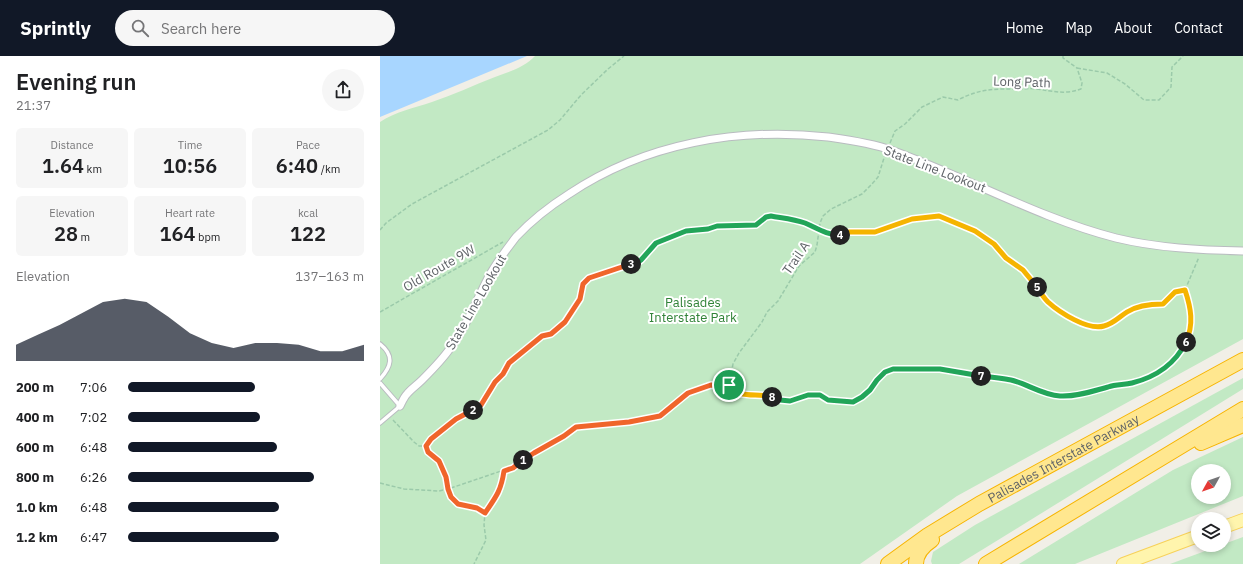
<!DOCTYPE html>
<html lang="en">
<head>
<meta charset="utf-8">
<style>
	:root { --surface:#fff; --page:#f6f6f6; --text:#202124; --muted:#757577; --accent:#111827 }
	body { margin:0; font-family:"IBM Plex Sans",sans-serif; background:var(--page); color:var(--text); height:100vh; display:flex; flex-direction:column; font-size:15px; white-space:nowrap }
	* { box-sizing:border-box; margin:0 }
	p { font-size:13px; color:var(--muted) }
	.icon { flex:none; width:22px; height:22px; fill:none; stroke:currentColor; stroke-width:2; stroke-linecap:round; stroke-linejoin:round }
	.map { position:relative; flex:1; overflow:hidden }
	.sheet { display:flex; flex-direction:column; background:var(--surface); width:380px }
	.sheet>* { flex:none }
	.needle { width:26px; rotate:230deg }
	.buttons { position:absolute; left:811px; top:408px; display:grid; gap:8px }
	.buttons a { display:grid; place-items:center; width:40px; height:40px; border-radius:50%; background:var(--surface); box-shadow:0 2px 6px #0003; font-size:20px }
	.pin { position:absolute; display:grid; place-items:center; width:34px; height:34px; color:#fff; margin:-17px; border:2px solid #fff; border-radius:50%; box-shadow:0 1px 4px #0007 }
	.km { position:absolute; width:20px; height:20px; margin:-10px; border-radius:50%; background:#222; color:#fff; font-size:11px; line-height:20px; text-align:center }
	.round { display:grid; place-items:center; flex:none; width:42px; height:42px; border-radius:21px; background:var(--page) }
	.head { display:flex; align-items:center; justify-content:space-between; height:68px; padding:0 16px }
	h1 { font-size:22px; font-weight:600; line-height:30px }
	.metrics { display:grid; grid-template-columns:repeat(3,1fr); gap:6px; height:68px; padding:4px 16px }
	.metrics div { display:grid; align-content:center; border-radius:6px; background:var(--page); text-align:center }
	.metrics b { font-size:20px; font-weight:600 }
	.metrics small { font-size:11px; font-weight:400 }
	.metrics p { font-size:11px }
	.chart { height:112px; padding:8px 16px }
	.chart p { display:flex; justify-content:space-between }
	.chart svg { width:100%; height:72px; margin-top:4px; fill:var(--accent); opacity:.7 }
	ul { padding:0 16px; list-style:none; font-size:13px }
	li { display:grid; grid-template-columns:64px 48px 1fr; align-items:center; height:30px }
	li i { height:10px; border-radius:5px; background:var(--accent) }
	header { display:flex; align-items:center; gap:24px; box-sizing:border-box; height:56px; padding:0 20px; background:var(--accent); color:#fff }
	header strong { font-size:19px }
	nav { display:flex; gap:22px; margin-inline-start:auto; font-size:14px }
	.search { width:280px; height:36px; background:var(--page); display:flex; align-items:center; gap:10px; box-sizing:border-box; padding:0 14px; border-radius:22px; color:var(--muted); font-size:15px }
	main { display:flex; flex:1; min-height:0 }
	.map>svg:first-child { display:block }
	.green { fill:#c2e9c4; fill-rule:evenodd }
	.water { fill:#a8d6ff }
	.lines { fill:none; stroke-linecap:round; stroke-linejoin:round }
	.service-casing { stroke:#b9bcc0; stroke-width:5.5 }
	.minor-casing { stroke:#b9bcc0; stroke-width:9 }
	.primary-casing { stroke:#f7d159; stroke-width:14 }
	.motorway-casing { stroke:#f7b400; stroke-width:16 }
	.path { stroke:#9bcaaa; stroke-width:1.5; stroke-dasharray:4 2; stroke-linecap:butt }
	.service { stroke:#fff; stroke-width:3.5 }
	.minor { stroke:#fff; stroke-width:7 }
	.primary { stroke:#fff5ad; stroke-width:12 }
	.motorway { stroke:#ffe78f; stroke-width:14 }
	.split-1-casing { stroke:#fff; stroke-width:8 }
	.split-2-casing { stroke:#fff; stroke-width:8 }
	.split-3-casing { stroke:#fff; stroke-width:8 }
	.split-4-casing { stroke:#fff; stroke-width:8 }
	.split-5-casing { stroke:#fff; stroke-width:8 }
	.split-6-casing { stroke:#fff; stroke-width:8 }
	.split-7-casing { stroke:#fff; stroke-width:8 }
	.split-8-casing { stroke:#fff; stroke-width:8 }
	.split-9-casing { stroke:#fff; stroke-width:8 }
	.split-1 { stroke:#f0652b; stroke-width:5 }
	.split-2 { stroke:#f0652b; stroke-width:5 }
	.split-3 { stroke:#f0652b; stroke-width:5 }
	.split-4 { stroke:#22a559; stroke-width:5 }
	.split-5 { stroke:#f5b400; stroke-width:5 }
	.split-6 { stroke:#f5b400; stroke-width:5 }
	.split-7 { stroke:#22a559; stroke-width:5 }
	.split-8 { stroke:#22a559; stroke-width:5 }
	.split-9 { stroke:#f5b400; stroke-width:5 }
	.labels { text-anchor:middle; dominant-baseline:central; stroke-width:4; stroke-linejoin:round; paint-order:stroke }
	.street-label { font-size:13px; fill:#5e6267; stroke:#fff }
	.park-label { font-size:13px; fill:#318338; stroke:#fff }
</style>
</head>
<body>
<header>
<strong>Sprintly</strong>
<div class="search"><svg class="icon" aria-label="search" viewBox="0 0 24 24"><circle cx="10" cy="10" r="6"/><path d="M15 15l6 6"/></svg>Search here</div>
<nav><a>Home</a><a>Map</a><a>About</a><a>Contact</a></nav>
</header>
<main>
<section class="sheet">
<div class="head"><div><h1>Evening run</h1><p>21:37</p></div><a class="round"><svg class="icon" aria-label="share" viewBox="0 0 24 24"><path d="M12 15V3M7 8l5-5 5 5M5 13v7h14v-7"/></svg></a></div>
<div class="metrics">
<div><p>Distance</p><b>1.64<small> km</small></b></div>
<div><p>Time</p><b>10:56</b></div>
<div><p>Pace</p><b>6:40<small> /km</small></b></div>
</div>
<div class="metrics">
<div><p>Elevation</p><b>28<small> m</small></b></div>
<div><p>Heart rate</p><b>164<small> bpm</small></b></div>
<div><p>kcal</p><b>122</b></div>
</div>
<div class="chart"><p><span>Elevation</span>137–163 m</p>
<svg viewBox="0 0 160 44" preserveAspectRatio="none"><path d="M0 44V34L10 28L20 22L30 15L40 8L50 6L60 8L70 17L80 27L90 33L100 36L110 33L120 33L130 34L140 38L150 38L160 34V44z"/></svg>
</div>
<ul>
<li><b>200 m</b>7:06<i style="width:54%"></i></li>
<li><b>400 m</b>7:02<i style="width:56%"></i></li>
<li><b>600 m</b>6:48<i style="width:63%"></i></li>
<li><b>800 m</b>6:26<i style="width:79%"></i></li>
<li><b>1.0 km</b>6:48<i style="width:64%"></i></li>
<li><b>1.2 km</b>6:47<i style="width:64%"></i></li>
</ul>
</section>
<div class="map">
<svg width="863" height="508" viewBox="0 0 863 508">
	<rect width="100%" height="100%" fill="#f1efe7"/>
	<!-- green -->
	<g class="green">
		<path d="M155,0H863V283L577,440L480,508H0V66C15,56 34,52 52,46C73,39 94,29 115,21C129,16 145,11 155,0Z"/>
		<polygon points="863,322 863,333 579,508 552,508 551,505 553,496 595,469"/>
		<path d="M863,381V440L695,508H639L793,414ZM818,415H844V441H818Z"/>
		<polygon points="863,481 863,508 790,508"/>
	</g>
	<!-- water -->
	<polygon class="water" points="0,0 147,0 0,61"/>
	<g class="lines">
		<defs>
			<g id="service">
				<path d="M0,288C15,300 11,311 0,323"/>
				<polyline points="0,327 20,350 0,367"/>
			</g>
			<path id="minor" d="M20,350C22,346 24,341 27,338C31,333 37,329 42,324C52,314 63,303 71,291C87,270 96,245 108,222C116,207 126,194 136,181C152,164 170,150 189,138C265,87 359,71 448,81C469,84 491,87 511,94C587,121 658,162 736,182C777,192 820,194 863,195"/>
			<g id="primary">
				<polyline points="844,471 863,464"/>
				<polyline points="743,508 818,480"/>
			</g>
			<g id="motorway">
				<polyline points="821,387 863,369"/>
				<path id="s1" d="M508,508L548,479L599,448L863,304"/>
				<path d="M536,508C536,497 543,490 552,484"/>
				<polyline points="606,508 863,353"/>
			</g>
		</defs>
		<!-- service casing -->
		<use href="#service" class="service-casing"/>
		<!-- minor casing -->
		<use href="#minor" class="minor-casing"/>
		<!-- primary casing -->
		<use href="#primary" class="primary-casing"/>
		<!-- motorway casing -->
		<use href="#motorway" class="motorway-casing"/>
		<!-- path -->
		<g class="path">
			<polyline points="683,0 683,2 697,12"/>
			<polyline points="697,12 727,17 745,28 764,44 779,44 791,31 792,11 803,0"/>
			<path d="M510,87L515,75L525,68L542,51L563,41L578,44C601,32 615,33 640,33C646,33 651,32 656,33C673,35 684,39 701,33L702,27L697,12"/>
			<polyline points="0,174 6,167 32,148 168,74 180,64 201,39 228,13 244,0"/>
			<polyline points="805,234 819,201"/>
			<polyline points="0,256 123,186"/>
			<path d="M349,329C358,343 374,337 388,340C396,341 403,346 411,345C421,344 428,339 437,339C442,339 444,342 448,344C454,347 468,348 474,345C499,335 492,313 525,312C554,312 581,316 609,321C616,322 625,322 633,324C649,329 663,340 681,341C698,341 715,333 731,330C745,327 759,326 772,320C792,312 808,291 811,270C813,258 809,245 805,234"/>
			<polyline points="349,329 353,308 359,297 382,266 387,256 398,245 419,210 435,196 437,189 440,167 443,160 451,153 482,138 491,129 498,121 505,99"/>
			<polyline points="13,364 34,386 39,390 46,390"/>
			<polyline points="46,390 51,383 76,363 89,357 101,349 129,307 162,280 171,278 185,266 200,243 203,228 209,222 247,209 257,207 261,204 276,187 306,175 328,173 337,170 376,169 386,161 391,160 424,167 439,175 454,179 463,179 469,176 495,176 532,163 559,160 595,175 614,188 626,202 643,214 668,245 692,262 710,270 722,271 736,265 747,256 757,251 771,248 783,248 791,242 795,236 805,234"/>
			<polyline points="46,390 48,396 59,405 66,421 68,433 71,441 77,448 97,452 105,457 104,469 106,484 94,508"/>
			<polyline points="0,427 24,433 59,435 68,433 133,411 154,397 184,379 196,371 249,366 279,360 308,337 331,329 342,330 349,329"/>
			<path d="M105,457C116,442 121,435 123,416"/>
		</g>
		<!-- service -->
		<use href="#service" class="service"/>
		<!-- minor -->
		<use href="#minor" class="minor"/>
		<!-- primary -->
		<use href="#primary" class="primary"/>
		<!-- motorway -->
		<use href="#motorway" class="motorway"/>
	</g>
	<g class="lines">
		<defs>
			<polyline id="split-1" points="143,404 154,397 184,380 196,371 249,366 280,360 308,337 331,329 342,330 349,329"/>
			<path id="split-2" d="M93,354L76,363L51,383L46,390L48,396L59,405L66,421L68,433L71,441L78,448L97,452L105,457C116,441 121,435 124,415L133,412L143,404"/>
			<polyline id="split-3" points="93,354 101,349 115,326 123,318 129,307 162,280 171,278 185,266 200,243 203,228 209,222 251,208"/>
			<path id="split-4" d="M251,208L257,207L261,204L276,187L306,175L328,173L337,170L376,169L386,161L391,160C402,162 414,163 425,167C437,172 446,179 460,179"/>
			<polyline id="split-5" points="460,179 463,179 469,176 495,176 532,163 559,160 595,175 614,188 626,202 643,214 657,231"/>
			<path id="split-6" d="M657,231C660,236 664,242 668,246C679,256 708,275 724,270C733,268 739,261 747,256C758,249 771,248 783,248L795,236L805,234C811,252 814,268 806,286"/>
			<path id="split-7" d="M601,320C611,321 621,322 631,324C648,328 662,339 680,340C696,341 713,335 728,331C736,328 744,329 752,327C776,321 795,308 806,286"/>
			<polyline id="split-8" points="392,341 400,344 410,345 428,339 440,339 448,344 473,346 482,341 490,334 497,324 505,316 513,313 560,313 601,320"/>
			<path id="split-9" d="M349,329C358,344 378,336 392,341"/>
		</defs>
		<!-- split-1 casing -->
		<use href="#split-1" class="split-1-casing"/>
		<!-- split-2 casing -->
		<use href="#split-2" class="split-2-casing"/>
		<!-- split-3 casing -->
		<use href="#split-3" class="split-3-casing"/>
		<!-- split-4 casing -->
		<use href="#split-4" class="split-4-casing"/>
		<!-- split-5 casing -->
		<use href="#split-5" class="split-5-casing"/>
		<!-- split-6 casing -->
		<use href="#split-6" class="split-6-casing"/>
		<!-- split-7 casing -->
		<use href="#split-7" class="split-7-casing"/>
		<!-- split-8 casing -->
		<use href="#split-8" class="split-8-casing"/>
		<!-- split-9 casing -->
		<use href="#split-9" class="split-9-casing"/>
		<!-- split-1 -->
		<use href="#split-1" class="split-1"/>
		<!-- split-2 -->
		<use href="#split-2" class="split-2"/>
		<!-- split-3 -->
		<use href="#split-3" class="split-3"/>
		<!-- split-4 -->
		<use href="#split-4" class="split-4"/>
		<!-- split-5 -->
		<use href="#split-5" class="split-5"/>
		<!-- split-6 -->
		<use href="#split-6" class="split-6"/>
		<!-- split-7 -->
		<use href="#split-7" class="split-7"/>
		<!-- split-8 -->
		<use href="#split-8" class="split-8"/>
		<!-- split-9 -->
		<use href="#split-9" class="split-9"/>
	</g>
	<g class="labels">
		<!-- street labels -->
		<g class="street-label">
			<text transform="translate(642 26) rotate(2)">Long Path</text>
			<text transform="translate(555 113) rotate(21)">State Line Lookout</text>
			<text transform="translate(416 202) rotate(-55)">Trail A</text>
			<text transform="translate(59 212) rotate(-30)">Old Route 9W</text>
			<text transform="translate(96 246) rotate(-60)">State Line Lookout</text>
			<text stroke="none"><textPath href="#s1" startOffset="205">Palisades Interstate Parkway</textPath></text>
		</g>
		<!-- park labels -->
		<g class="park-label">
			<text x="313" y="246">Palisades<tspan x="313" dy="15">Interstate Park</tspan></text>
		</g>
	</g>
</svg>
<div class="buttons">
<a><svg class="needle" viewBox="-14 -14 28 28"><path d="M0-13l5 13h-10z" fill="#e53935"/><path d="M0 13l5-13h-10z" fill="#757577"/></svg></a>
<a><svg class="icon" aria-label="layers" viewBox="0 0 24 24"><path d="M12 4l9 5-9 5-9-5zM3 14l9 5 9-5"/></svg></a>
</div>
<div class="pin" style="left:349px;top:329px;background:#1e9e55"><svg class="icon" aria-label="arrive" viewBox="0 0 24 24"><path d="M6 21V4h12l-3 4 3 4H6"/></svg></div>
<b class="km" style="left:143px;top:404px">1</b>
<b class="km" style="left:93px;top:354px">2</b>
<b class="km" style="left:251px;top:208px">3</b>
<b class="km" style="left:460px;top:179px">4</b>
<b class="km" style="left:657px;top:231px">5</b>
<b class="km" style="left:806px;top:286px">6</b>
<b class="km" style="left:601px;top:320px">7</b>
<b class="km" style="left:392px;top:341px">8</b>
</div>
</main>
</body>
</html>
